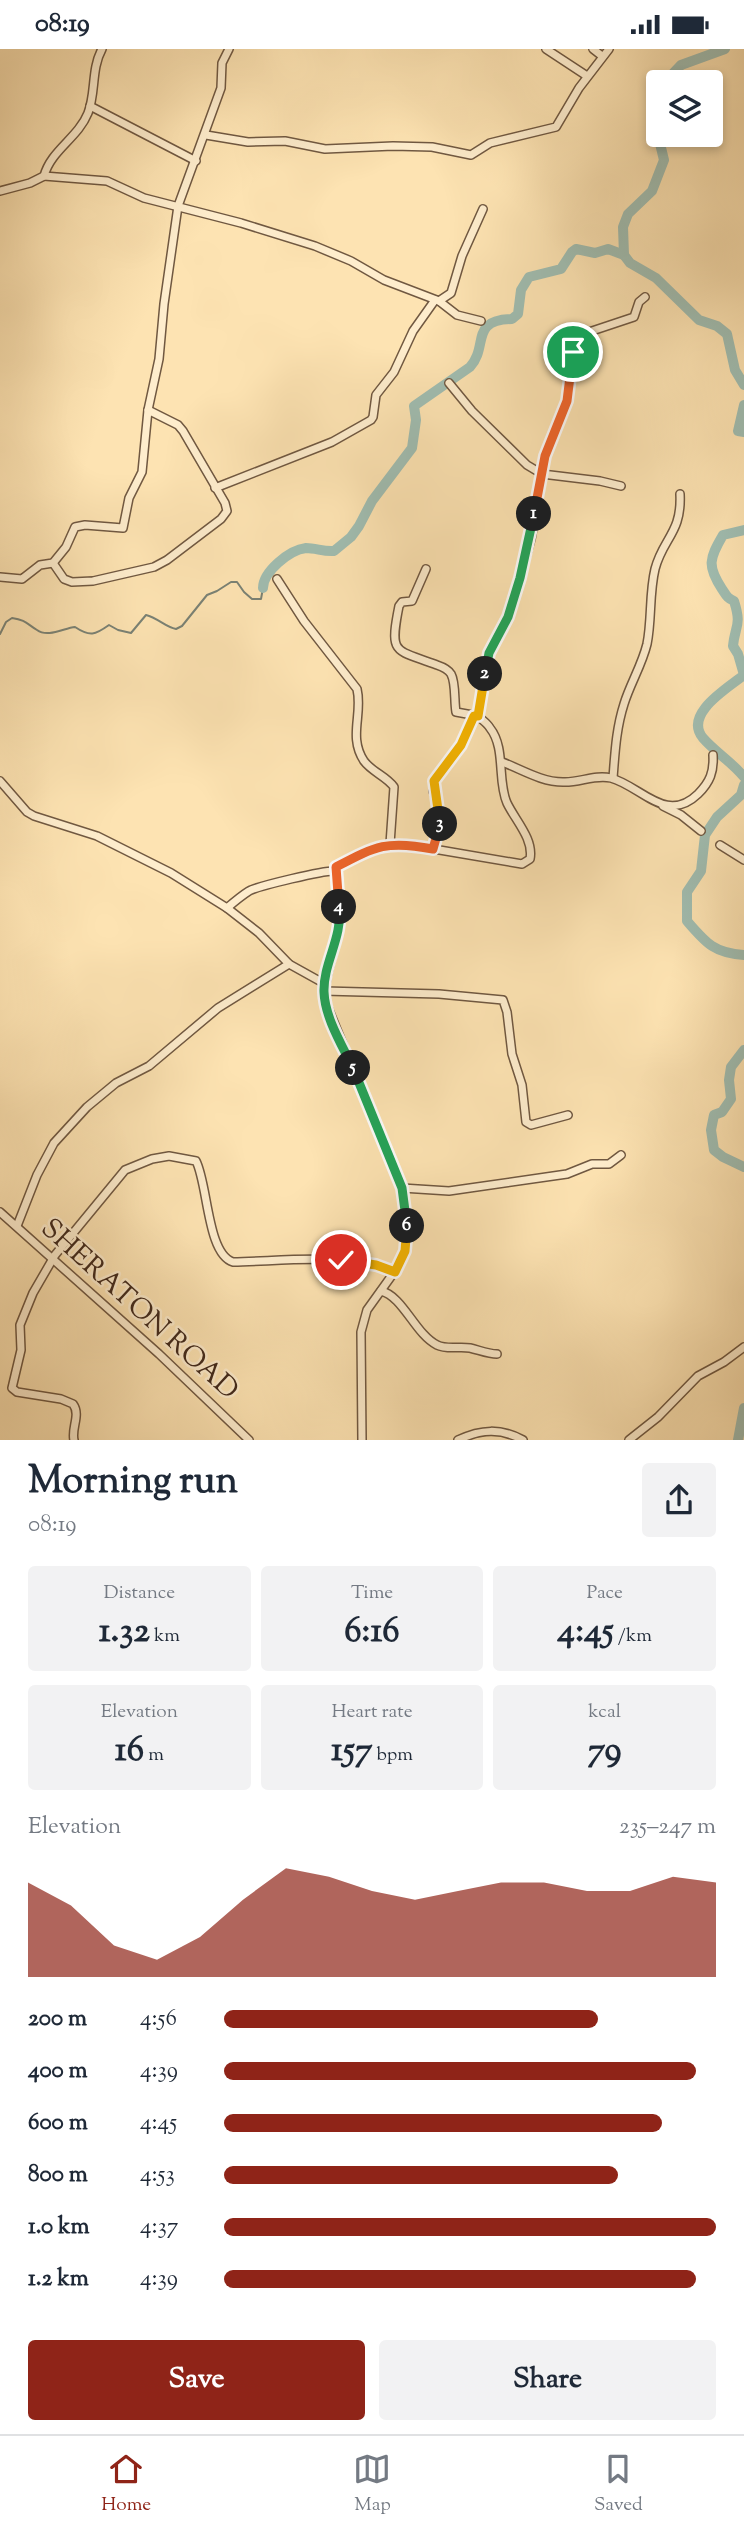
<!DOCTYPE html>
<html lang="en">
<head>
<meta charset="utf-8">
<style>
	:root { --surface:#fff; --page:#f2f2f3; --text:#1f2937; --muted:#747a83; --line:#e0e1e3; --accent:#8f2418 }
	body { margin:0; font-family:"Sorts Mill Goudy",serif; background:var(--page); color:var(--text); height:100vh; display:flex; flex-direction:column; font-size:26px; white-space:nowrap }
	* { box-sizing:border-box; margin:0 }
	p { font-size:23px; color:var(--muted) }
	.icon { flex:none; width:38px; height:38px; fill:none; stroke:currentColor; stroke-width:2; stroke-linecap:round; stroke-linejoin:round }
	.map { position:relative; height:1391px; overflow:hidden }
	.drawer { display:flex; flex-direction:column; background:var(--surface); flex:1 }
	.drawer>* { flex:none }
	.controls { position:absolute; left:646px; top:21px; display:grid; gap:14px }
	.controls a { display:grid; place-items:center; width:77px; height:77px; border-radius:7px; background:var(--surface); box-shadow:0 4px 10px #0003; font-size:35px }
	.pin { position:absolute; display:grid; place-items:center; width:60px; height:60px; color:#fff; margin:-30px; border:4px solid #fff; border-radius:50%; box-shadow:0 2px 7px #0007 }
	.km { position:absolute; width:35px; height:35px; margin:-18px; border-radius:50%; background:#222; color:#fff; font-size:19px; line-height:35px; text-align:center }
	.round { display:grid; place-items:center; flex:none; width:74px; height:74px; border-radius:7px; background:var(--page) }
	.head { display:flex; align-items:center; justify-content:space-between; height:119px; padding:0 28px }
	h1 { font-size:38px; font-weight:700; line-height:52px }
	.stats { display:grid; grid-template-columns:repeat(3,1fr); gap:10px; height:119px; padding:7px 28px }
	.stats div { display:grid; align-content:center; border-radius:7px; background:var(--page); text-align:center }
	.stats b { font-size:35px; font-weight:700 }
	.stats small { font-size:19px; font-weight:400 }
	.stats p { font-size:19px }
	.chart { height:196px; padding:14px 28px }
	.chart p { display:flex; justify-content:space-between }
	.chart svg { width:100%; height:126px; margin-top:7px; fill:var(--accent); opacity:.7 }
	.action { display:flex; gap:14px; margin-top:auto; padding:14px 28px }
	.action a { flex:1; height:80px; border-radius:7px; background:var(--accent); color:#fff; font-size:28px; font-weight:700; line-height:80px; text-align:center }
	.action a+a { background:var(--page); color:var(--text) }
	ul { padding:0 28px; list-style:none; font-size:23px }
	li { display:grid; grid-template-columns:112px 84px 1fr; align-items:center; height:52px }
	li i { height:18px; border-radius:9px; background:var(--accent) }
	.status { display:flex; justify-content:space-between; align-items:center; height:49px; padding:0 35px; background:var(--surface); direction:ltr }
	.status svg { height:19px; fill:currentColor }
	.menu { display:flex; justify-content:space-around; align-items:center; height:98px; border-top:2px solid var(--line); background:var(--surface); font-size:19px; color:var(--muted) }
	.menu a { display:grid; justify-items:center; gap:4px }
	.menu .selected { color:var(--accent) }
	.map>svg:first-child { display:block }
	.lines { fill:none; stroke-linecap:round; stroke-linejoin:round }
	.stream { stroke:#7a8275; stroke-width:2 }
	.river { stroke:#a0bdb1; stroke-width:10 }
	.minor-casing { stroke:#705841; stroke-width:10 }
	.minor { stroke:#feedcd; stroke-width:7 }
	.split-1-casing { stroke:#fff; stroke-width:14 }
	.split-2-casing { stroke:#fff; stroke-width:14 }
	.split-3-casing { stroke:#fff; stroke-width:14 }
	.split-4-casing { stroke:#fff; stroke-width:14 }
	.split-5-casing { stroke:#fff; stroke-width:14 }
	.split-6-casing { stroke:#fff; stroke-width:14 }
	.split-7-casing { stroke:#fff; stroke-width:14 }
	.split-1 { stroke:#f0652b; stroke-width:9 }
	.split-2 { stroke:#22a559; stroke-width:9 }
	.split-3 { stroke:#f5b400; stroke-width:9 }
	.split-4 { stroke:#f0652b; stroke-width:9 }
	.split-5 { stroke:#22a559; stroke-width:9 }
	.split-6 { stroke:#22a559; stroke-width:9 }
	.split-7 { stroke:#f5b400; stroke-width:9 }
	.labels { text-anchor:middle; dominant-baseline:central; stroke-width:5; stroke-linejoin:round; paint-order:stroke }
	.street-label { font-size:28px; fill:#41291b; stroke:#feedcd }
</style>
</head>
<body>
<div class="status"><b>08:19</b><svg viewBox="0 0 49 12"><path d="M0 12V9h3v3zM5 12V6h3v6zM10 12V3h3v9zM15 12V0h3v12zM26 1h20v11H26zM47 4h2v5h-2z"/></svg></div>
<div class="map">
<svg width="744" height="1391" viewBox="0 0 744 1391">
	<rect width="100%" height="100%" fill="#fde3b2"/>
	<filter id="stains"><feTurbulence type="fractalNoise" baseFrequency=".00286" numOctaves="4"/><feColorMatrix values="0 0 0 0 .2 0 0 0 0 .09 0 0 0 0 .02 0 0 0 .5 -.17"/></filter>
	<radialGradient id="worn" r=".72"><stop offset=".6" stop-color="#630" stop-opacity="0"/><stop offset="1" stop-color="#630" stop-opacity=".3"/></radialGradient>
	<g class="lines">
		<!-- stream -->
		<path class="stream" d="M0,585L6,573L12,569C26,571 27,575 37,581C48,589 64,579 75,578C90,588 95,586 109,576L118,581L131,584L146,566C158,569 165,578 176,580L182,577L207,546L217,542L231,533H237L244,543L252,550H261L263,539"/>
		<!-- river -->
		<g class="river">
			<polyline points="665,33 681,16 725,0"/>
			<polyline points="658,50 654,70 664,111 652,142 628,165 623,178 624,206 630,214 656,229 699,271 717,277 727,285 735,321 744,336"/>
			<polyline points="744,356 738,382 744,383"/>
			<path d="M744,481L723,486C709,510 707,517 722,540C726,546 727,549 734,552C742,577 735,576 733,597L738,605L744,626C728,639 683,665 703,689C715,703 732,713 744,728"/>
			<path d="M263,539C263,523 289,501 306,499C316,499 324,503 334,502L351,488L359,477L372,452L412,399L416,371L414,357L470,318C489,297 469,271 512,270L518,265L521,241L529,228L561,220L572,203L576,200L595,204L608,200L624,206"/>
			<path d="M744,736L741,746L717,768L705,786L701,822L687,843V872C706,894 714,904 744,906"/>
			<polyline points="744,1001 731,1018 729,1031 731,1050 722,1063 714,1066 711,1081 714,1101 723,1108 744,1118"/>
			<polyline points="738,1391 744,1359"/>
		</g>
		<defs>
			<g id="minor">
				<polyline points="546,0 587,27"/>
				<polyline points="593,0 602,7"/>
				<polyline points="90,57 196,112"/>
				<polyline points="206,86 248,93 285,92 325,100 393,97 432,98 471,106 490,94 556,78 579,39 609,0"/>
				<polyline points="44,127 107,132 144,149 241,174 315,197 351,212 384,231 439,252 457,266 481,272"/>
				<path d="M0,142L30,134L44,127C51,101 78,89 88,64C96,44 91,20 102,0"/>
				<polyline points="439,252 451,244 462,207 483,160"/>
				<polyline points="449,334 472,362 527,416 542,425 600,432 621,437"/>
				<polyline points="215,439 332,393 371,371 373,368 376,346 394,323 413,282 435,251"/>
				<polyline points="53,514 64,530 72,533 93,532 154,518 167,511 221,470 227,462 225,454 183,382 178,376 148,361"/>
				<path d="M426,520L412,552L402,553L399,557C389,607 395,600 437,616C443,618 448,620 451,625C456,634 454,652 456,663L478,667"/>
				<polyline points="0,528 22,530 40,516 53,514 66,498 75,478 85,476 123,479 129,449 142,423 148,361 159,310 164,255 178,157 221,39 222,14 229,0"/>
				<path d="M277,530L304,572L357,640C363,665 348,688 364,712C372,723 386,727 394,738L390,795"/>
				<path d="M502,713C521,720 541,733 563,733C579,734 595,725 611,729C641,737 666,776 698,745C710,733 714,723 713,706"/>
				<path d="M613,729C615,704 616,680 624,655C630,635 642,616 647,595C652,570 649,545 655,520C663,489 682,484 680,445"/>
				<polyline points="0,732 27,763 34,767 97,787 171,824 227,859 259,884 289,915 325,935"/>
				<polyline points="663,757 681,766 701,782"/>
				<polyline points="720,796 744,811"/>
				<polyline points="433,800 440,775 440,763 433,742 434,732 461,696 474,667"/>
				<path d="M227,859C234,853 241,847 249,842C258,837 325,821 335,822"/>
				<polyline points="324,942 439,945 503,951 507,963 512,1005 522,1036 526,1073 531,1076 568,1066"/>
				<polyline points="402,1139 449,1142 567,1125 592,1115 609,1115 621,1106"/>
				<polyline points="0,1163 159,1305 249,1391"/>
				<polyline points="17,1177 37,1126 54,1094 87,1058 116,1034 149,1017 218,959 289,915"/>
				<path d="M381,1242C403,1247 415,1285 437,1296C447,1301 459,1297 470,1299C479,1301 488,1305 497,1305"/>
				<path d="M74,1391C71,1379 81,1366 73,1355L61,1350L17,1343L12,1339L21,1301L20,1276L33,1244L55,1206L125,1121L152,1110L169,1107L196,1112C208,1135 207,1205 233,1213C286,1212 345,1203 395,1223"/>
				<path d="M362,1391L361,1283L367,1261L400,1215L408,1188L407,1171L402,1139L326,954C322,928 335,905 339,879C342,860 335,840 335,820L365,803L390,795L422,798L522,815L530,810C534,790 515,771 507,754C497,732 506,699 490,679C487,674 482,671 478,667L489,604L508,568L520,529L531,490L546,407L567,352L577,292L583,285L634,268L639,253L645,248"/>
				<path d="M458,1391C481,1380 501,1379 523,1391"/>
				<polyline points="629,1391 658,1368 698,1327 724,1313 744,1298"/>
			</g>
		</defs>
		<!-- minor casing -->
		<use href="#minor" class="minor-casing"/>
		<!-- minor -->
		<use href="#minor" class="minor"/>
	</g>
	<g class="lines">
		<defs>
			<polyline id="split-1" points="534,465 545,407 567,352 573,303"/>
			<polyline id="split-2" points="485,625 489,604 508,568 520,529 534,465"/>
			<polyline id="split-3" points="440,775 434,732 461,696 474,667 478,667 485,625"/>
			<path id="split-4" d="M339,858L336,818C376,797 387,791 433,800L440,775"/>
			<path id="split-5" d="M339,858C343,888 323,914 324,943C325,969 342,996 353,1019"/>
			<polyline id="split-6" points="353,1019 402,1139 407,1177"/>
			<polyline id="split-7" points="341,1211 376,1216 395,1223 405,1202 407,1177"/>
		</defs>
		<!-- split-1 casing -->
		<use href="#split-1" class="split-1-casing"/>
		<!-- split-2 casing -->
		<use href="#split-2" class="split-2-casing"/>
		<!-- split-3 casing -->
		<use href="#split-3" class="split-3-casing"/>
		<!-- split-4 casing -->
		<use href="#split-4" class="split-4-casing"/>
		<!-- split-5 casing -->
		<use href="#split-5" class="split-5-casing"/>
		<!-- split-6 casing -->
		<use href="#split-6" class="split-6-casing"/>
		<!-- split-7 casing -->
		<use href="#split-7" class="split-7-casing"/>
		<!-- split-1 -->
		<use href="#split-1" class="split-1"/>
		<!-- split-2 -->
		<use href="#split-2" class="split-2"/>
		<!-- split-3 -->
		<use href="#split-3" class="split-3"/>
		<!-- split-4 -->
		<use href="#split-4" class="split-4"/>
		<!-- split-5 -->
		<use href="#split-5" class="split-5"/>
		<!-- split-6 -->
		<use href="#split-6" class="split-6"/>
		<!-- split-7 -->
		<use href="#split-7" class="split-7"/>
	</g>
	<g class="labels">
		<!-- street labels -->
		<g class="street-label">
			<text transform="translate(139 1261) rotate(42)">SHERATON ROAD</text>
		</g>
	</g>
	<rect width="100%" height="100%" filter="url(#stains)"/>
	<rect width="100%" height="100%" fill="url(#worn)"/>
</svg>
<div class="controls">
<a><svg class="icon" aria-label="layers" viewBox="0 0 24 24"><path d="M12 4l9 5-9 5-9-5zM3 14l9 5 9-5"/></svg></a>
</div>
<div class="pin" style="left:573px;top:303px;background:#1e9e55"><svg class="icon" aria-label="arrive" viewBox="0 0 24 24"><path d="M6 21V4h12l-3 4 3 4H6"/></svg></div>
<div class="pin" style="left:341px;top:1211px;background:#d93025"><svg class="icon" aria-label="check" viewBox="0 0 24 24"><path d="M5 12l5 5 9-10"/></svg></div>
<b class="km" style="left:534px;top:465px">1</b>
<b class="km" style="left:485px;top:625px">2</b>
<b class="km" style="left:440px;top:775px">3</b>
<b class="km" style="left:339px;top:858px">4</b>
<b class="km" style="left:353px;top:1019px">5</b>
<b class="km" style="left:407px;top:1177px">6</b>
</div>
<section class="drawer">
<div class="head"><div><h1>Morning run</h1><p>08:19</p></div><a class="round"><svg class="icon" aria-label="share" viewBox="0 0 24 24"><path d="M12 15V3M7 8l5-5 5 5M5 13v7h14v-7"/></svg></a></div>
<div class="stats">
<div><p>Distance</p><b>1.32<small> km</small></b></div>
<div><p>Time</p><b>6:16</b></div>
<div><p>Pace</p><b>4:45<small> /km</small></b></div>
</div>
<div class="stats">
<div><p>Elevation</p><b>16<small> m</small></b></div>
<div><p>Heart rate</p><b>157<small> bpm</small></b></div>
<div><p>kcal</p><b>79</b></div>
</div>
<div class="chart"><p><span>Elevation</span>235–247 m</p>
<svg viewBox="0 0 160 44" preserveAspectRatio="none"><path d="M0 44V11L10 19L20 33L30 38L40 30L50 17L60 6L70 9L80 14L90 17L100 14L110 11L120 11L130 14L140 14L150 9L160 11V44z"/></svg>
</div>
<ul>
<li><b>200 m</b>4:56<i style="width:76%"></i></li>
<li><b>400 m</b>4:39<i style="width:96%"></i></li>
<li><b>600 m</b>4:45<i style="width:89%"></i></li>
<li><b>800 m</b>4:53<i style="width:80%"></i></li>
<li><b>1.0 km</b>4:37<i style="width:100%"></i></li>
<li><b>1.2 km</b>4:39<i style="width:96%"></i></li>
</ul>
<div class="action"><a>Save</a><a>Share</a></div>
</section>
<nav class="menu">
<a class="selected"><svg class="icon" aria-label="home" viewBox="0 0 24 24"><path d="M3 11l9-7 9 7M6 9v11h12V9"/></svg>Home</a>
<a><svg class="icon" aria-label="map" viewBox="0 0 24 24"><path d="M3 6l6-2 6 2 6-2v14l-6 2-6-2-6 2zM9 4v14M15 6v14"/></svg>Map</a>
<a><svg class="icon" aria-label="saved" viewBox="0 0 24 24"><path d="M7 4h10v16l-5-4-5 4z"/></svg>Saved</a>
</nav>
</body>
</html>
